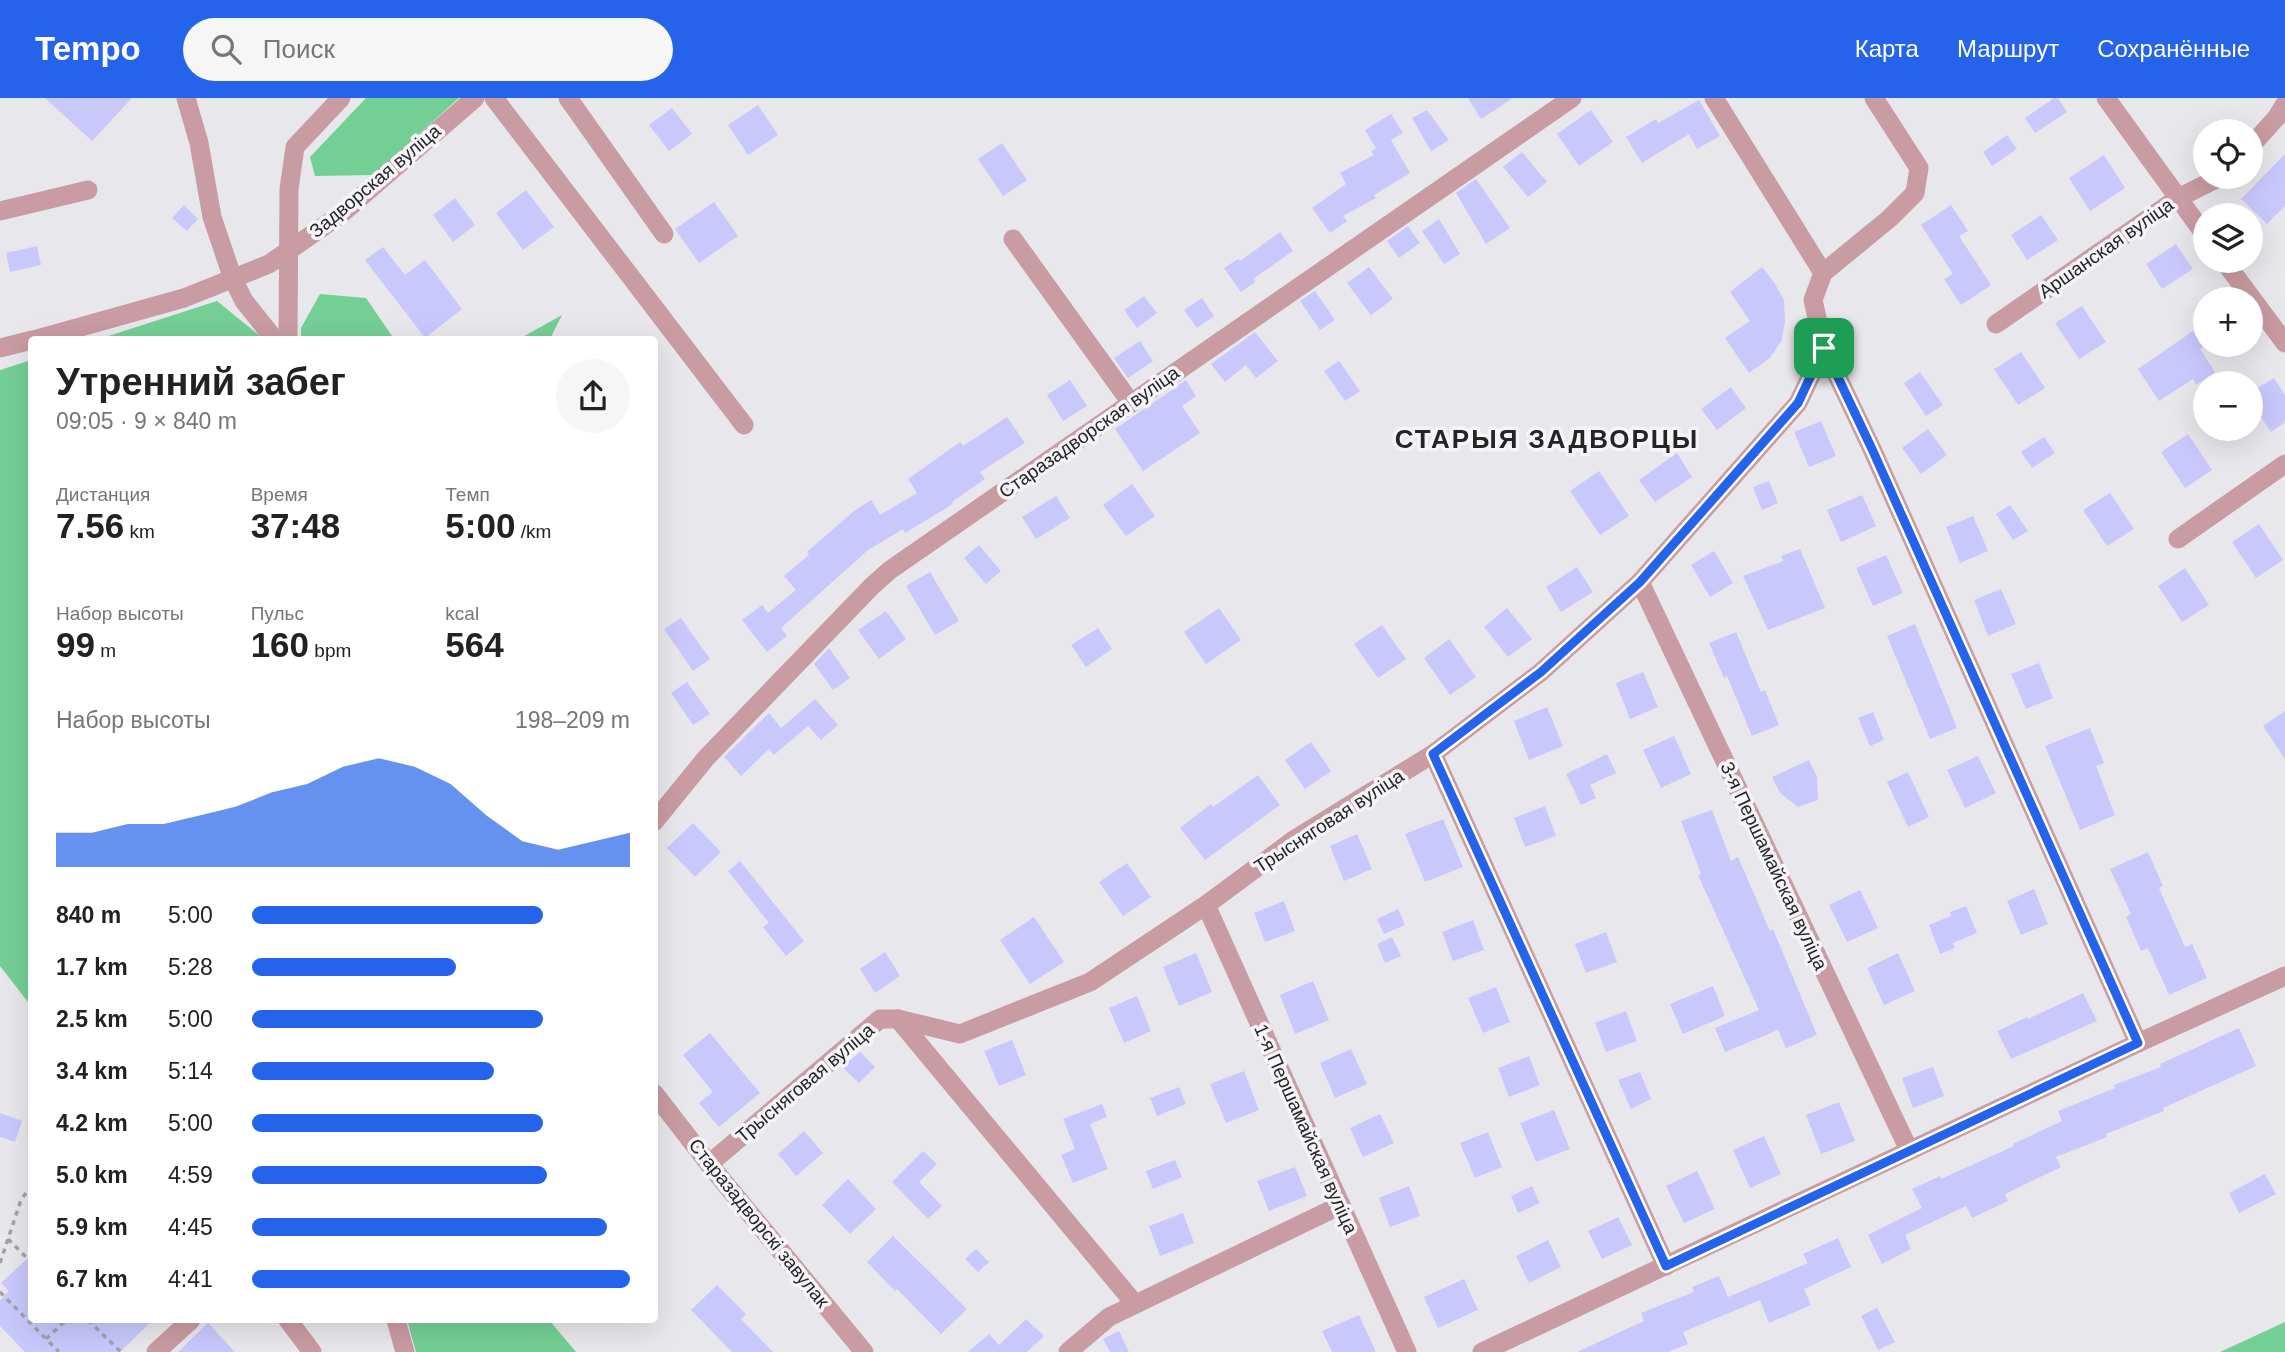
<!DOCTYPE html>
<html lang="ru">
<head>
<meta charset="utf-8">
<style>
	:root { --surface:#fff; --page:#f6f6f6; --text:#222; --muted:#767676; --accent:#2563eb }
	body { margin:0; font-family:Arial,sans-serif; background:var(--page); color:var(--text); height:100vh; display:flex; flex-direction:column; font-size:26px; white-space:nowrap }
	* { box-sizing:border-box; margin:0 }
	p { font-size:23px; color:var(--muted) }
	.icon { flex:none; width:38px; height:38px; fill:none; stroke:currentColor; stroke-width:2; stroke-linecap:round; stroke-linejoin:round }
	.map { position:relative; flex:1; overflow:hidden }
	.drawer { position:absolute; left:28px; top:238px; width:630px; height:987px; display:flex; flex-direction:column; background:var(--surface); border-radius:7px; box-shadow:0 7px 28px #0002 }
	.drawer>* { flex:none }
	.tools { position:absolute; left:2193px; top:21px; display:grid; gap:14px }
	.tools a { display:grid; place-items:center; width:70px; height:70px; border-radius:50%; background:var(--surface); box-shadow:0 7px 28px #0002; font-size:35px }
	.pin { position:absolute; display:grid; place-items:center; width:60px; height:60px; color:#fff; margin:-30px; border-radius:14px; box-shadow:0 4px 10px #0006 }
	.round { display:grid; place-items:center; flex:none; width:74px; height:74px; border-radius:37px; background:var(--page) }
	.summary { display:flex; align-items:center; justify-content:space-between; height:119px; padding:0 28px }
	h1 { font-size:38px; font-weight:600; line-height:52px }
	.metrics { display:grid; grid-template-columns:repeat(3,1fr); gap:10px; height:119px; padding:7px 28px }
	.metrics div { display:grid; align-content:center }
	.metrics b { font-size:35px; font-weight:600 }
	.metrics small { font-size:19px; font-weight:400 }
	.metrics p { font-size:19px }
	.chart { height:196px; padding:14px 28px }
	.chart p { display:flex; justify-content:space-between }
	.chart svg { width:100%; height:126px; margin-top:7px; fill:var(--accent); opacity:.7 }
	ul { padding:0 28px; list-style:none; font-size:23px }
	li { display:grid; grid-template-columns:112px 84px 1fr; align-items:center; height:52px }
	li i { height:18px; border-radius:9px; background:var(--accent) }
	header { display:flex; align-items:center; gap:42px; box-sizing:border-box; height:98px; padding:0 35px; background:var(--accent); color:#fff }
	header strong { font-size:33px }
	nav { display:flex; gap:38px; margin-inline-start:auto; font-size:24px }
	.search { width:490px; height:63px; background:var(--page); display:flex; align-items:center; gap:18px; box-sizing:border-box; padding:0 24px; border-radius:38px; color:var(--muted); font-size:26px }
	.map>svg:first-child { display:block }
	.green { fill:#74cf94 }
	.building { fill:#c8c8fd }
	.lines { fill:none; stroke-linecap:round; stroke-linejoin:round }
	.path { stroke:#a3a3a6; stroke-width:3.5; stroke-dasharray:5 5; stroke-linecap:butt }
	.minor { stroke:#c99ba2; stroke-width:19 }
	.route-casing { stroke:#fff; stroke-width:14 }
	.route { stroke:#2563eb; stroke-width:9 }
	.labels { text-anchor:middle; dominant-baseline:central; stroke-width:7; stroke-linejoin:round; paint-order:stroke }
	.street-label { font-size:19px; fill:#252526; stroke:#f5f5f9 }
	.district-label { font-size:26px; font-weight:bold; letter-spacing:2px; fill:#252526; stroke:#f5f5f9 }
</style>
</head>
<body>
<header>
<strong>Tempo</strong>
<div class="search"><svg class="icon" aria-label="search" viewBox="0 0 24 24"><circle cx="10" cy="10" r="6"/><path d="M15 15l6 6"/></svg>Поиск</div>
<nav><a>Карта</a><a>Маршрут</a><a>Сохранённые</a></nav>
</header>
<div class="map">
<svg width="2285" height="1254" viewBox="0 0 2285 1254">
	<rect width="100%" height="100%" fill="#e8e8ec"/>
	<!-- green -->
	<g class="green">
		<polygon points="366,0 459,0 373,77 315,78 310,59"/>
		<polygon points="320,196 366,200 394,241 301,241 301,230"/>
		<polygon points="217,203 265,242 96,242"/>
		<polygon points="562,217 550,241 519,241"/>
		<polygon points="31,262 32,262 31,908 0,868 0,272"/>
		<polygon points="407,1222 549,1222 576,1254 416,1254"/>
		<polygon points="2285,1224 2285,1254 2220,1254"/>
	</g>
	<!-- building -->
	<g class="building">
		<polygon points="45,0 132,0 92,43"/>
		<polygon points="1468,0 1513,0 1481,21"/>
		<polygon points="2054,0 2058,0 2067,14 2035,35 2025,20"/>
		<polygon points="1699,2 1720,38 1697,51 1689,36 1642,65 1626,39 1656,21 1658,25"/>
		<polygon points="758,7 778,37 748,57 728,27"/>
		<polygon points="672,10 692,36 669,53 649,27"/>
		<polygon points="1427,12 1449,42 1431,53 1412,20"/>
		<polygon points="1591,12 1613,44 1579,68 1557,36"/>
		<polygon points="1391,16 1403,35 1391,42 1410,75 1374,97 1376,100 1343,118 1347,123 1330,135 1312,110 1346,86 1340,75 1374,57 1371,53 1376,50 1365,32"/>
		<polygon points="2007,37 2017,51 1992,68 1983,54"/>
		<polygon points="1002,45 1027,82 1003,98 978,61"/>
		<polygon points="1522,54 1547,84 1528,99 1503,69"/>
		<polygon points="2285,56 2285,108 2267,126 2241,101"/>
		<polygon points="2104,57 2125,90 2090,113 2069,80"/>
		<polygon points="1476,81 1510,130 1486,146 1456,95"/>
		<polygon points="526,92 554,129 523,152 496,115"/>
		<polygon points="455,100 475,127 453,144 433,117"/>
		<polygon points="714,104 738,138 699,165 675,131"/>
		<polygon points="184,107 198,121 187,133 172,120"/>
		<polygon points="1951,107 1968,133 1959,138 1991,187 1961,207 1944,181 1953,176 1921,127"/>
		<polygon points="2041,117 2058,142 2027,162 2011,137"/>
		<polygon points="1439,121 1460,156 1444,166 1422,133"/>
		<polygon points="1408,128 1420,145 1399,160 1387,143"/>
		<polygon points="1280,134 1293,153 1253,181 1255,184 1241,194 1224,170 1238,161 1240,163"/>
		<polygon points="2176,146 2193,171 2162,191 2146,166"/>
		<polygon points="37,148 41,167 10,174 6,155"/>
		<polygon points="383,149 405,177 425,162 462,211 425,240 365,162"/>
		<polygon points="1369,169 1393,201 1371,217 1347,185"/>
		<polygon points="1762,169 1774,184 1784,202 1785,223 1782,242 1770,260 1749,275 1725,240 1750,223 1730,194"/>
		<polygon points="1315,193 1335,222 1320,232 1300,203"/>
		<polygon points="1144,198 1157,215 1137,230 1124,212"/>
		<polygon points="1202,200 1214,218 1197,230 1184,212"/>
		<polygon points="2082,208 2106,244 2079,261 2055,225"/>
		<polygon points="2193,233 2204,248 2200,251 2215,274 2196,287 2193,281 2159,303 2138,271"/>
		<polygon points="1255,234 1278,263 1256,280 1246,267 1225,284 1211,266"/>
		<polygon points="1140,243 1153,263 1128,280 1114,260"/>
		<polygon points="2021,254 2045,290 2018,307 1994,271"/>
		<polygon points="1339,263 1360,293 1345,303 1324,273"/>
		<polygon points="1920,274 1943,307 1926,318 1904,285"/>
		<polygon points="2274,280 2285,297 2285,324 2271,334 2250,303 2250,295"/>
		<polygon points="1070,282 1087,308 1063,323 1047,297"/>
		<polygon points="1186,282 1196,298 1182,308 1200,335 1143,373 1115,331"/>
		<polygon points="1731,289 1746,310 1717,332 1701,311"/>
		<polygon points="1007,319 1025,345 980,374 985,381 952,404 953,406 905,435 903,431 868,452 781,530 787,538 767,554 742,522 762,507 768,515 796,492 784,478 809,457 807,454 854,413 871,402 880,417 917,395 908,381 960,344 963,348"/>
		<polygon points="1821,323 1836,358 1809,369 1794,334"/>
		<polygon points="1928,331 1947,357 1921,376 1902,350"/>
		<polygon points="2188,336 2212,372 2185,390 2161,354"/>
		<polygon points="2044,339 2055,355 2032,370 2021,354"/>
		<polygon points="1677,355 1692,379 1655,404 1639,382"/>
		<polygon points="1599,373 1629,418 1600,437 1570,393"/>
		<polygon points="1769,383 1778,405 1762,412 1753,389"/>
		<polygon points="1132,386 1155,418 1126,438 1103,407"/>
		<polygon points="2110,395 2134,431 2107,448 2083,412"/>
		<polygon points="1862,397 1876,428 1841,444 1827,412"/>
		<polygon points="1056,398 1070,420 1036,441 1022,419"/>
		<polygon points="2010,407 2028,433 2013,442 1996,416"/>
		<polygon points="1973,418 1988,453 1960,465 1946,429"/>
		<polygon points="2259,426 2283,462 2256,480 2232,444"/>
		<polygon points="979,447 1001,473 986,486 964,460"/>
		<polygon points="1800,451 1825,510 1768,532 1743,478 1783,463 1781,458"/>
		<polygon points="1714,453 1733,485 1710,499 1691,467"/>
		<polygon points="1886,457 1903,495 1873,508 1856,470"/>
		<polygon points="1577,469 1593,494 1561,514 1546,489"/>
		<polygon points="2185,470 2209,507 2182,524 2158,488"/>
		<polygon points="930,474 959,523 935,537 906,488"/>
		<polygon points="2001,491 2016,526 1988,538 1974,502"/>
		<polygon points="1219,510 1241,542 1206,566 1184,534"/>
		<polygon points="1507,510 1532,541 1508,559 1484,529"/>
		<polygon points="886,513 906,541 879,561 858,532"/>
		<polygon points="681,520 710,561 693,573 664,531"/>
		<polygon points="1915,526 1957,630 1930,641 1887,538"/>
		<polygon points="1382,527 1406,561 1378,580 1354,546"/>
		<polygon points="1098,530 1112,551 1086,569 1071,547"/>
		<polygon points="1736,534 1761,594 1765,592 1779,627 1752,638 1727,578 1724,580 1709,545"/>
		<polygon points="1449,541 1476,579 1450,597 1424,560"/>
		<polygon points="829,550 850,580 833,592 814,566"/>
		<polygon points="2039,565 2053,600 2026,611 2011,576"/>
		<polygon points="1643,574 1658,609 1630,621 1616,585"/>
		<polygon points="687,584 710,616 693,627 671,595"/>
		<polygon points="815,601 838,627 821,642 808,628 774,657 769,651 741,678 724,659 769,615 781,630"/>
		<polygon points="1547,609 1563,648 1529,662 1514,623"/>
		<polygon points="2285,613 2285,661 2263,628"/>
		<polygon points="1873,614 1884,642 1870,648 1858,620"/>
		<polygon points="2090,630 2104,665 2096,668 2115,717 2080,732 2045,648"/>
		<polygon points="1674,638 1691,676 1661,690 1643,652"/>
		<polygon points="1311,644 1331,673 1305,691 1285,662"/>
		<polygon points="1607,656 1616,675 1590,687 1596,700 1581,707 1566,676"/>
		<polygon points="1978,658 1996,695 1965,710 1947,672"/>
		<polygon points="1809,662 1817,679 1818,702 1798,709 1780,695 1772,679"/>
		<polygon points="1908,674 1929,719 1908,729 1887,684"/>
		<polygon points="1258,677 1280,707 1205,762 1180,730 1211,706 1213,709"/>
		<polygon points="1545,708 1556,738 1525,749 1514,720"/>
		<polygon points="1712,712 1731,763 1738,759 1770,833 1773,831 1817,937 1786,950 1778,932 1725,954 1715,930 1759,912 1698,777 1701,776 1681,723"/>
		<polygon points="1443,721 1463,769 1425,784 1405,736"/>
		<polygon points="693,725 721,754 695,779 667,750"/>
		<polygon points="1357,736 1372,771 1344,783 1330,748"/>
		<polygon points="2148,754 2163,788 2159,790 2185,849 2192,846 2207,880 2169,897 2148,850 2141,853 2126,819 2131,816 2110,771"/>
		<polygon points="740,763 804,843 786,858 763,829 769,825 728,773"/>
		<polygon points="1127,765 1151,799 1123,818 1099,784"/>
		<polygon points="2034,791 2048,826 2021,837 2007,803"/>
		<polygon points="1860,792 1878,830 1847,844 1829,807"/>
		<polygon points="1284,803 1295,833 1265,844 1254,815"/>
		<polygon points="1966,808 1977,835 1953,845 1955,850 1940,856 1929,827 1951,818 1950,814"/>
		<polygon points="1398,811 1405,827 1384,836 1377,821"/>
		<polygon points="1034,819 1064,864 1030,886 1000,842"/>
		<polygon points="1473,822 1484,852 1453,863 1442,834"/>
		<polygon points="1606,834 1617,864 1586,875 1575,846"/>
		<polygon points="1392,839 1401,858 1385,865 1377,846"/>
		<polygon points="885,854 900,878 875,895 860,871"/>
		<polygon points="1196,855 1212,894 1179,908 1163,869"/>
		<polygon points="1898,855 1915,893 1884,907 1867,870"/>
		<polygon points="1313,883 1329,922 1295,936 1280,897"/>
		<polygon points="1713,888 1725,918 1683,936 1670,906"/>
		<polygon points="1496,889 1510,924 1483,935 1468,900"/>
		<polygon points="2083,895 2097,923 2011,961 1997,933 2027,919 2028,921"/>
		<polygon points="1137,898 1151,933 1124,945 1109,910"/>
		<polygon points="1626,913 1637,943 1606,954 1595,925"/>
		<polygon points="2239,930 2256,968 2163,1010 2164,1013 2106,1036 2107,1039 2056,1059 2061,1069 2005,1096 2008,1103 1972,1120 1966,1108 1905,1137 1911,1151 1882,1166 1868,1137 1922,1110 1912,1091 1940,1078 1941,1081 2014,1048 2013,1046 2062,1023 2058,1013 2115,990 2114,987 2161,969 2160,966"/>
		<polygon points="710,935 760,995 719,1029 699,1005 713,994 683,957"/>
		<polygon points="1012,942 1026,977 999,988 984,953"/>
		<polygon points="1351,951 1367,986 1335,1000 1320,965"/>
		<polygon points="860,954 875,969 859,985 842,969"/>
		<polygon points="1529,958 1540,987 1509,999 1498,970"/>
		<polygon points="1933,969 1944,998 1913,1010 1902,980"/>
		<polygon points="1244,973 1259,1012 1226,1025 1210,986"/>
		<polygon points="1640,974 1651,1001 1631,1011 1618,982"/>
		<polygon points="1179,989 1186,1006 1157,1018 1150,1000"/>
		<polygon points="1839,1004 1855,1043 1821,1056 1806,1017"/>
		<polygon points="1102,1006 1107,1019 1090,1026 1108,1071 1073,1085 1061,1057 1075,1051 1063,1021"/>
		<polygon points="1554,1012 1570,1051 1536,1064 1520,1025"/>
		<polygon points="0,1015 22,1023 15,1044 0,1039"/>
		<polygon points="1380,1016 1394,1045 1363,1059 1350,1030"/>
		<polygon points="804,1033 823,1055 796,1078 778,1056"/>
		<polygon points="1488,1034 1502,1069 1475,1080 1460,1045"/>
		<polygon points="1764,1038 1781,1076 1750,1090 1733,1052"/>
		<polygon points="923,1053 937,1066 919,1084 942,1108 928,1121 892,1084"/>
		<polygon points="1175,1062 1182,1079 1153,1091 1146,1073"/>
		<polygon points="1295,1069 1307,1098 1269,1113 1257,1083"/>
		<polygon points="1697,1073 1715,1111 1684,1125 1666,1088"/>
		<polygon points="2265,1076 2276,1096 2239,1115 2229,1095"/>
		<polygon points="848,1081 876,1111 850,1136 822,1107"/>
		<polygon points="1409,1088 1420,1118 1390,1129 1379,1100"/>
		<polygon points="1532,1088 1540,1105 1518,1115 1511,1098"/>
		<polygon points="1183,1115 1194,1145 1160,1158 1149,1128"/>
		<polygon points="1618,1119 1632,1147 1602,1161 1588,1133"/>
		<polygon points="893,1138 967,1211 941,1236 897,1191 895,1193 867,1164"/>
		<polygon points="1838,1140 1851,1169 1804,1191 1811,1207 1769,1225 1760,1202 1683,1234 1688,1246 1668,1254 1577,1254 1644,1223 1641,1215 1694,1194 1692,1189 1719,1178 1728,1199 1808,1165 1803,1156"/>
		<polygon points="1548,1142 1561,1169 1529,1185 1516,1158"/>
		<polygon points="976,1151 989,1164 978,1174 965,1161"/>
		<polygon points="32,1156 32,1222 153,1222 120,1254 25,1254 0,1228 0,1202 9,1193 1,1185"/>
		<polygon points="1464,1181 1478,1212 1438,1230 1424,1199"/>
		<polygon points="717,1187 746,1216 741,1221 773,1254 732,1254 691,1212"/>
		<polygon points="1877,1210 1895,1244 1878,1252 1861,1218"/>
		<polygon points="1359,1217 1376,1254 1332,1254 1322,1233"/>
		<polygon points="1026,1221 1044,1238 1027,1254 968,1254 989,1236 999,1247"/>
		<polygon points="208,1225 235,1254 178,1254"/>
		<polygon points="1119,1233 1129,1254 1110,1254 1103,1241"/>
	</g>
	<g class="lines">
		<!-- path -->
		<g class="path">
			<polyline points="8,1141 32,1165"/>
			<polyline points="0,1165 21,1102 26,1095 32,1094"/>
			<polyline points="0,1194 59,1254"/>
			<polyline points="88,1222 121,1254"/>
			<polyline points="46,1241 66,1222"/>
		</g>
		<!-- minor -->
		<g class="minor">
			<polyline points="186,0 199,45 212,119 233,181 244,203 275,242"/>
			<polyline points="494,0 744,327"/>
			<polyline points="568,0 664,136"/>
			<polyline points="1714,0 1823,175"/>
			<polyline points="1874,0 1919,70 1915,95 1890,120 1823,175 1813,202 1824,250 1872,351 2138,945"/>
			<polyline points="2106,0 2205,137"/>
			<polyline points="2250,49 2277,19 2285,6"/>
			<polyline points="0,113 88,92"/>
			<polyline points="1013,141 1131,305"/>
			<polyline points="2224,163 2285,245"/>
			<polyline points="1996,226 2178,100 2220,79"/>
			<polyline points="34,242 184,200 269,166 340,117 475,0"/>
			<polyline points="288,242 289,91 295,49 341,0"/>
			<polyline points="0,250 32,242"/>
			<polyline points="2178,441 2285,366"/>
			<polyline points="1640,484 1909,1052"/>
			<polyline points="1433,656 1666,1168"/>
			<polyline points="654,724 706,660 872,488 890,472 1572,0"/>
			<polyline points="1206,807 1407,1254"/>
			<polyline points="898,921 1135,1206"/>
			<polyline points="654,995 709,1066 864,1254"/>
			<polyline points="709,1066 880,921 898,921 960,936 1090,884 1206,807 1295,741 1433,656 1541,574 1640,484 1798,305 1824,250"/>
			<polyline points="288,1222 312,1254"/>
			<polyline points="396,1222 405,1254"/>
			<polyline points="156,1254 191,1222"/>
			<polyline points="1068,1254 1109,1219 1341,1107"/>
			<polyline points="1482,1254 2138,945 2285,878"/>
		</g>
	</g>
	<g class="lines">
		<defs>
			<polygon id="route" points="1824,250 1872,351 2138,945 1666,1168 1433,656 1541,574 1640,484 1798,305"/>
		</defs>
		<!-- route casing -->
		<use href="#route" class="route-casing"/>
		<!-- route -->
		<use href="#route" class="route"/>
	</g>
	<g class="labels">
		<!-- street labels -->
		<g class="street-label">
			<text transform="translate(375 83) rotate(-40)">Задворская вуліца</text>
			<text transform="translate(2106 150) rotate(-35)">Аршанская вуліца</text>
			<text transform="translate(1089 334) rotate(-35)">Старазадворская вуліца</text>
			<text transform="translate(1329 723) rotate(-33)">Трысняговая вуліца</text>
			<text transform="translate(1774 768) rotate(65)">3-я Першамайская вуліца</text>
			<text transform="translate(805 985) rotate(-40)">Трысняговая вуліца</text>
			<text transform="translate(1306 1031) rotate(66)">1-я Першамайская вуліца</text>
			<text transform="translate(759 1125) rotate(51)">Старазадворскі завулак</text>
		</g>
		<!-- district labels -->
		<g class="district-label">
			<text x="1547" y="341">СТАРЫЯ ЗАДВОРЦЫ</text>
		</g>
	</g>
</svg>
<div class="tools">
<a><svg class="icon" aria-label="locate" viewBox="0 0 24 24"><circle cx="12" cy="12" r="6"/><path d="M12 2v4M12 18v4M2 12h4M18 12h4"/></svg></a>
<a><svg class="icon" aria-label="layers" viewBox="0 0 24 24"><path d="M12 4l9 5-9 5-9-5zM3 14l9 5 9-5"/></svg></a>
<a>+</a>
<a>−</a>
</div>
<div class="pin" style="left:1824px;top:250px;background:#1e9e55"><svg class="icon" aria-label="arrive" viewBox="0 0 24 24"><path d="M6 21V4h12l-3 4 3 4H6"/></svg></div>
<section class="drawer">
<div class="summary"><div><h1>Утренний забег</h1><p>09:05 · 9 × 840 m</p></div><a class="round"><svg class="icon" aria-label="share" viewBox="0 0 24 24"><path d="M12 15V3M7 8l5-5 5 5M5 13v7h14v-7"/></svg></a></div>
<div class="metrics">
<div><p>Дистанция</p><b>7.56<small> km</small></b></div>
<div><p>Время</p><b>37:48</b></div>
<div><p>Темп</p><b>5:00<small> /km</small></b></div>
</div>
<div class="metrics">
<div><p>Набор высоты</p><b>99<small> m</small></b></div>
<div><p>Пульс</p><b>160<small> bpm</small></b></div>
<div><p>kcal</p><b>564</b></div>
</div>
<div class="chart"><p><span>Набор высоты</span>198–209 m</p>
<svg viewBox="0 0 160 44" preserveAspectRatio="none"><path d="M0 44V32L10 32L20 29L30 29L40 26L50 23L60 18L70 15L80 9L90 6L100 9L110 15L120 26L130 35L140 38L150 35L160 32V44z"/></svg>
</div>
<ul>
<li><b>840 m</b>5:00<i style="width:77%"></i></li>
<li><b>1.7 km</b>5:28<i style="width:54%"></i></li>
<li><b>2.5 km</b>5:00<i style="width:77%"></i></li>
<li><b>3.4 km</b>5:14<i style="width:64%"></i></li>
<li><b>4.2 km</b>5:00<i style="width:77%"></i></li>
<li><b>5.0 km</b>4:59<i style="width:78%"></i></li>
<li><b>5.9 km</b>4:45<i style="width:94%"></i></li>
<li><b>6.7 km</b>4:41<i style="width:100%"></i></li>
</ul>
</section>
</div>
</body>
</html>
